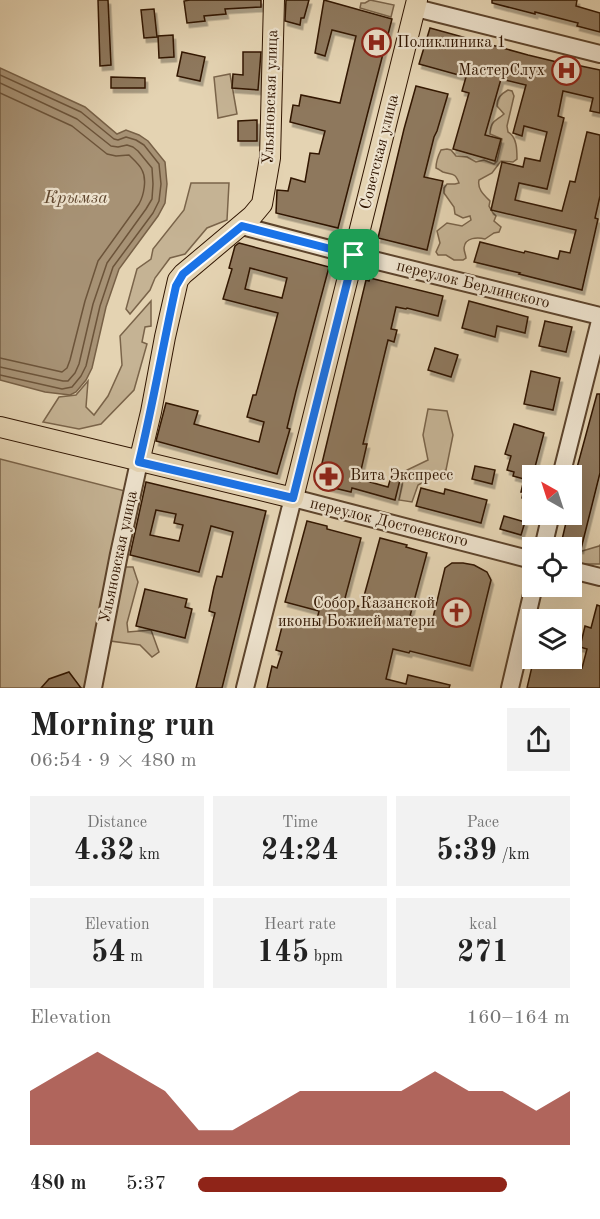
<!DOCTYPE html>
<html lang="en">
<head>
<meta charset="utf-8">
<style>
	:root { --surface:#fff; --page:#f2f2f2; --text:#222; --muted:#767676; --accent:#8f2418 }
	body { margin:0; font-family:"Old Standard TT",serif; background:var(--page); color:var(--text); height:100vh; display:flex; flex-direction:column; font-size:22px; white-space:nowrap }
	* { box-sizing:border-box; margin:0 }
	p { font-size:20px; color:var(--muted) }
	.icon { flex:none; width:33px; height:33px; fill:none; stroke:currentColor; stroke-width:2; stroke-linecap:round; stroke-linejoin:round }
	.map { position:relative; height:688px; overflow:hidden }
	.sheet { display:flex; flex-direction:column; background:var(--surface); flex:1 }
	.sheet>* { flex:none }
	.needle { width:39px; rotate:321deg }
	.tools { position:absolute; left:522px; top:465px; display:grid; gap:12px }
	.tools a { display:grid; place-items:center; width:60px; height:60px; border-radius:0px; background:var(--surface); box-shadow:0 6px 24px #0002; font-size:30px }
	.pin { position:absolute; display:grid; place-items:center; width:51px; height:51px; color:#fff; margin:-26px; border-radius:12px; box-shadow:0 3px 9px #0006 }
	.round { display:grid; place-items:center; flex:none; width:63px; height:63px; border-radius:0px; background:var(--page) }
	.head { display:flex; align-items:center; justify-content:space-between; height:102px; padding:0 30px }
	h1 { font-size:33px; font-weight:700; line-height:45px }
	.stats { display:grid; grid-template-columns:repeat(3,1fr); gap:9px; height:102px; padding:6px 30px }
	.stats div { display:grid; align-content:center; border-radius:0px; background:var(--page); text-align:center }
	.stats b { font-size:30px; font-weight:700 }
	.stats small { font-size:16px; font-weight:400 }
	.stats p { font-size:16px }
	.chart { height:168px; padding:12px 30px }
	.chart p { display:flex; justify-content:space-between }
	.chart svg { width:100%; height:108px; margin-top:6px; fill:var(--accent); opacity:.7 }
	ul { padding:0 30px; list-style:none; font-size:20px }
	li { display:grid; grid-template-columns:96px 72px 1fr; align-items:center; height:45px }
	li i { height:15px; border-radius:8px; background:var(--accent) }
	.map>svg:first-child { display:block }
	.green { fill:#c5b394; stroke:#7a644a; stroke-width:1.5 }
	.water { fill:#a79275; stroke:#776046; stroke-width:1.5 }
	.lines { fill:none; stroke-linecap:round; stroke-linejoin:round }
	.shore { stroke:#6c543a; stroke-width:1.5 }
	.building { fill:#8e785d; stroke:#301500; stroke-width:1.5; fill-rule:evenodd; filter:url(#shadow) }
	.minor-casing { stroke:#5d442c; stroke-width:20 }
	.major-casing { stroke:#301500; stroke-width:22 }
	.minor { stroke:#ede2cd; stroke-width:16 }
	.major { stroke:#e4d3b2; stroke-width:20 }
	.route-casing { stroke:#fff; stroke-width:12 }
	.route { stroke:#1a73e8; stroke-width:8 }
	.labels { text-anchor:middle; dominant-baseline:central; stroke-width:4.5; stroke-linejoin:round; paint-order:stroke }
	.poi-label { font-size:16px; fill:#301500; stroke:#ede2cd; text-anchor:start }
	.street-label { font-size:16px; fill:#301500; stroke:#ede2cd }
	.water-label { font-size:18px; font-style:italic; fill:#60472f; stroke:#ede2cd }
</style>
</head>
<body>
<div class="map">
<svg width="600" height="688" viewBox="0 0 600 688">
	<defs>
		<filter id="shadow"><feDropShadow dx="2.5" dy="4.5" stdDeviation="0" flood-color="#0004"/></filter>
	</defs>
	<rect width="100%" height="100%" fill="#e4d3b2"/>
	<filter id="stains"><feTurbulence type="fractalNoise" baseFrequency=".00333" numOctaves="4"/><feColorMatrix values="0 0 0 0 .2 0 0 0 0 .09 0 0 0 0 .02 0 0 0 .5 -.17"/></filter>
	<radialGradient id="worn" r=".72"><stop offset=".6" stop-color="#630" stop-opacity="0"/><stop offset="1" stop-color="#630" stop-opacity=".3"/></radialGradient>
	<!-- green -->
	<g class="green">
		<polygon points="370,0 394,5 391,17 360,8 361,3 365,3"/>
		<polygon points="230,74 237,114 218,118 214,77"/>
		<path d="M508,90L512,91L514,96L507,126L508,132C517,137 517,150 517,159L513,162L501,161L492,173L479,180C477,189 484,195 490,201L489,206L493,213L496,216L494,221L501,227L499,232L494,233L485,239C478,237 465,237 464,248C464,252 466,255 466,258L463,260H454L446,255H438L436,252L440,243L437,231L447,223L462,226L471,220L470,216L463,218L455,214L454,207L444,193V188L447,184H455L459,183C455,172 452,175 443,172C441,171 439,169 436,168C436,161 438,156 441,150L447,149L451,150L456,156L467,157L476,162L484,160L494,164L497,161L502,139L490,134C491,120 495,122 504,114L497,106C497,98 501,94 508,90Z"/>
		<polygon points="191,183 229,183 227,220 207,228 185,254 170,258 155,278 150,290 130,314 126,309 137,269 151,259 153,249 184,210"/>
		<polygon points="151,301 151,326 145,327 142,342 147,344 134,390 101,424 79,429 43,422 59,397 76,395 88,381 86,407 94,415 108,396 122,365 120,336"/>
		<polygon points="428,409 447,411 453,435 446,470 418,485 412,502 399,500 405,471 428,460 423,435"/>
		<polygon points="0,459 125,491 89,688 0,688"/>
		<polygon points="600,545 600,564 573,564 572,554 599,546"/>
		<polygon points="125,567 133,567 138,582 127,623 128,632 151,630 159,652 152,657 140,645 103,640 118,575"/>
	</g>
	<!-- water -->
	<polygon class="water" points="0,68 85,107 117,134 126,130 139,135 148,141 165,162 167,184 165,203 158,216 119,269 106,307 92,368 86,380 76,392 70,395 45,392 0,380"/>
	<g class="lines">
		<!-- shore -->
		<g class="shore">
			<polyline points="0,75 81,112 114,139 118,140 126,137 136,140 144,145 159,164 161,184 159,201 153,213 113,267 100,306 86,366 81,376 72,387 62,389 0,375"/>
			<polyline points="0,83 77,119 111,146 118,147 127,145 133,147 138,151 152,168 153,184 152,199 146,209 107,263 93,304 79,364 75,373 68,381 63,381 0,367"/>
			<path d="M0,93L72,126L107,154L116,156L129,155C133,159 140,165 142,170C147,179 144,195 139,204L98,261L85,301L70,360L67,368L62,372L0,358"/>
		</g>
	</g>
	<!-- building -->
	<g class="building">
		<polygon points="98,0 108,0 111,65 100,66"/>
		<polygon points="190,0 261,0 261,7 225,9 226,14 204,16 205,21 187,23 184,1"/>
		<polygon points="286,0 309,0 304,18 301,18 300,25 285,21"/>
		<polygon points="324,0 392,19 338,228 276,213 277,190 288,191 291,178 305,182 310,153 319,154 325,131 290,122 293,105 299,106 301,95 340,103 356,36 332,30 325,56 315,53"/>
		<polygon points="492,0 577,0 576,6 600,13 600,32 577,26 578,23 535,12 535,14 492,3"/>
		<polygon points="154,9 157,37 144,38 141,10"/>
		<polygon points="430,28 528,55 557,62 557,61 600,70 600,113 590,111 593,98 563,91 558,116 564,118 547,189 519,183 515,200 562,211 570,181 575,182 587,132 600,135 600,196 595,218 598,219 582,290 519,274 520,273 474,262 480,242 524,253 525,251 558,259 560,251 570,253 576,230 491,210 502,162 523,167 525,158 540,161 547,132 524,126 522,136 513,133 526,85 501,79 485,135 501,139 495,161 453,149 469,93 462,91 466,77 419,64"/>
		<polygon points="173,35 174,57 159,58 158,36"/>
		<polygon points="182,52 205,57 200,81 177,76"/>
		<polygon points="243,52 261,52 258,90 232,88 233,74 243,75"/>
		<polygon points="111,77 145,78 145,88 111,88"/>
		<polygon points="416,86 448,94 437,131 434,137 424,177 443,181 427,250 378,238 404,129"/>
		<polygon points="257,120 257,141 238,141 238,121"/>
		<path d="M239,243L329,267L296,391L287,428L290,429L277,474L156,441L166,403L198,411L194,424L259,442L264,422L247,417L253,395H256L278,313L223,299L232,269L229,268L235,246ZM250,268L287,278L282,298L245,289Z"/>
		<polygon points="370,278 443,296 438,316 407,308 406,309 396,307 391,329 397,330 394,342 388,340 363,444 367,444 359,479 388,487 391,477 400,480 395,500 352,488 351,492 317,484 366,280 369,281"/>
		<polygon points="469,301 528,317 525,333 497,326 495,337 462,328"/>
		<polygon points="545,321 572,327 566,352 539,346"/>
		<polygon points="435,348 458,355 451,377 428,370"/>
		<polygon points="531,371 560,378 553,410 524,404"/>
		<polygon points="597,394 600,394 600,473 581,549 561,544 568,514 572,514 572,501 578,475 575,475"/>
		<polygon points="514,424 544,433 535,467 539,468 537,476 532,476 532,490 530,500 522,498 523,492 521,492 524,479 513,476 514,472 507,470 511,456 505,454"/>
		<polygon points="475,466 495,470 492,484 472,479"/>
		<path d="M146,482L266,511L222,688H196L215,613L209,611L214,587L217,576L222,577L233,532L211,526L199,572L130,555ZM156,510L176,514L174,523L183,525L179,541L150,535Z"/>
		<polygon points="421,488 444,494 445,489 487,500 481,523 416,506"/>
		<polygon points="504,516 525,522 521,535 500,529"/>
		<polygon points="307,521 327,526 327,529 361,538 344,602 361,607 380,538 407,545 406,547 427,553 410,616 432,622 445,568 452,563 463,563 474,565 487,572 491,580 470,666 410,651 409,653 393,649 386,679 406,684 408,675 450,685 449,688 267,688 272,666 277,668 282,652 276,650 284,619 315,628 319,611 285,602"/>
		<polygon points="145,589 187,599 185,607 192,609 185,638 136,626"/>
		<polygon points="597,605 600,606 600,688 527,688 534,658 550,658 582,668 587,649 580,647 585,626 591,628"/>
		<polygon points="69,672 81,688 41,688 49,679"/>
	</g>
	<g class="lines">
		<defs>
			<g id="minor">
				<polyline points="416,8 600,54"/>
				<polyline points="242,226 337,251 600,316"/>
				<polyline points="561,476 600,321"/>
				<polyline points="543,548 551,514"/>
				<polyline points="572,570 600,577"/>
				<polyline points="93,688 119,554 139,462"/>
				<polyline points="245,688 293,498 532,560"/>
				<polyline points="510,688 534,586"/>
			</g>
			<g id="major">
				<polyline points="0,427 293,498 417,0"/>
				<polyline points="139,462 151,412 165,337 178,280 183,274 252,216 262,204 270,158 274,0"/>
			</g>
		</defs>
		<!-- minor casing -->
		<use href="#minor" class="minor-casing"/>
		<!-- major casing -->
		<use href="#major" class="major-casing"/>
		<!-- minor -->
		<use href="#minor" class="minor"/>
		<!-- major -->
		<use href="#major" class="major"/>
	</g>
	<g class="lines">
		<defs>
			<path id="route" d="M242,226L354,255L293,498L139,462C153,404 163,345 176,286L183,274Z"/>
		</defs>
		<!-- route casing -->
		<use href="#route" class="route-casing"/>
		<!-- route -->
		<use href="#route" class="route"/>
	</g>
	<!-- icons -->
	<defs>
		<symbol id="hospital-ring" viewBox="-11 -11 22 22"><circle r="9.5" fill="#ede2cd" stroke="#8f2418" stroke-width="1.5"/><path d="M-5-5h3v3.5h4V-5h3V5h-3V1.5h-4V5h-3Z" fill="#8f2418"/></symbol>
		<symbol id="pharmacy-ring" viewBox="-11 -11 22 22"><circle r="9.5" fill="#ede2cd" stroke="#8f2418" stroke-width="1.5"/><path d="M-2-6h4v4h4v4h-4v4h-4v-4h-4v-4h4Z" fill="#8f2418"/></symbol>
		<symbol id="church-ring" viewBox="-11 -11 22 22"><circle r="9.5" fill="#ede2cd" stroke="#8f2418" stroke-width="1.5"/><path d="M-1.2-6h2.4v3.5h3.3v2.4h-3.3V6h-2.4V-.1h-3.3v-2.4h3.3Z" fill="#8f2418"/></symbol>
	</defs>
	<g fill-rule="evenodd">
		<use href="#hospital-ring" x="360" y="26" width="33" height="33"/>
		<use href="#hospital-ring" x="550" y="54" width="33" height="33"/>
		<use href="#pharmacy-ring" x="312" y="460" width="33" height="33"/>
		<use href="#church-ring" x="440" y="596" width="33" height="33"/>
	</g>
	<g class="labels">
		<!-- poi labels -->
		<g class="poi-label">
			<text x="397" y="43">Поликлиника 1</text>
			<text x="545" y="71" text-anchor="end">МастерСлух</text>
			<text x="350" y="476">Вита Экспресс</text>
			<text x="435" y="604" text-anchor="end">Собор Казанской<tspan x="435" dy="18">иконы Божией матери</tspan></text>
		</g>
		<!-- street labels -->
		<g class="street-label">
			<text transform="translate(271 97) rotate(-88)">Ульяновская улица</text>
			<text transform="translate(380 152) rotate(-76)">Советская улица</text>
			<text transform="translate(473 285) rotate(14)">переулок Берлинского</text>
			<text transform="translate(389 523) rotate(14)">переулок Достоевского</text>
			<text transform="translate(119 557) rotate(-78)">Ульяновская улица</text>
		</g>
		<!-- water labels -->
		<g class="water-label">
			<text x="76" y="198">Крымза</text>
		</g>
	</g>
	<rect width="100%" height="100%" filter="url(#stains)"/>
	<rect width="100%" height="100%" fill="url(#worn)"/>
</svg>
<div class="tools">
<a><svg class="needle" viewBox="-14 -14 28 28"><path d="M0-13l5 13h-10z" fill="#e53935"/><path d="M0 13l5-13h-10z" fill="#767676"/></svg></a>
<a><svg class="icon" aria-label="locate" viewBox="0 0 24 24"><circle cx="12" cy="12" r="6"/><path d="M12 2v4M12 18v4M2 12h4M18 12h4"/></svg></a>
<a><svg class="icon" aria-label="layers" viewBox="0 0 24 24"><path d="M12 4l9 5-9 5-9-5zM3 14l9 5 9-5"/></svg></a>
</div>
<div class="pin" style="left:354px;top:255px;background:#1e9e55"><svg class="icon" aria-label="arrive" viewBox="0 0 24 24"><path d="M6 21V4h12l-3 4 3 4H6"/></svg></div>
</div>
<section class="sheet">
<div class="head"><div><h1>Morning run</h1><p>06:54 · 9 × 480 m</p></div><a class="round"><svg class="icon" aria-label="share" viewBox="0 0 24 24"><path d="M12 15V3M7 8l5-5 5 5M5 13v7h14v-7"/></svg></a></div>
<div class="stats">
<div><p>Distance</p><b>4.32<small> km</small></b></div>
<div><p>Time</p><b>24:24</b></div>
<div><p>Pace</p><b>5:39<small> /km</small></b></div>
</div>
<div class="stats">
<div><p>Elevation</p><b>54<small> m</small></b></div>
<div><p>Heart rate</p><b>145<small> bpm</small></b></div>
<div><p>kcal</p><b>271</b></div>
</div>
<div class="chart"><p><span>Elevation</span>160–164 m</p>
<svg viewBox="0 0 160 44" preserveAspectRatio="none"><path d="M0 44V22L10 14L20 6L30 14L40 22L50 38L60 38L70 30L80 22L90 22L100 22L110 22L120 14L130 22L140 22L150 30L160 22V44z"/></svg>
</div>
<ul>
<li><b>480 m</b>5:37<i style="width:83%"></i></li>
</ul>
</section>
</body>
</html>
